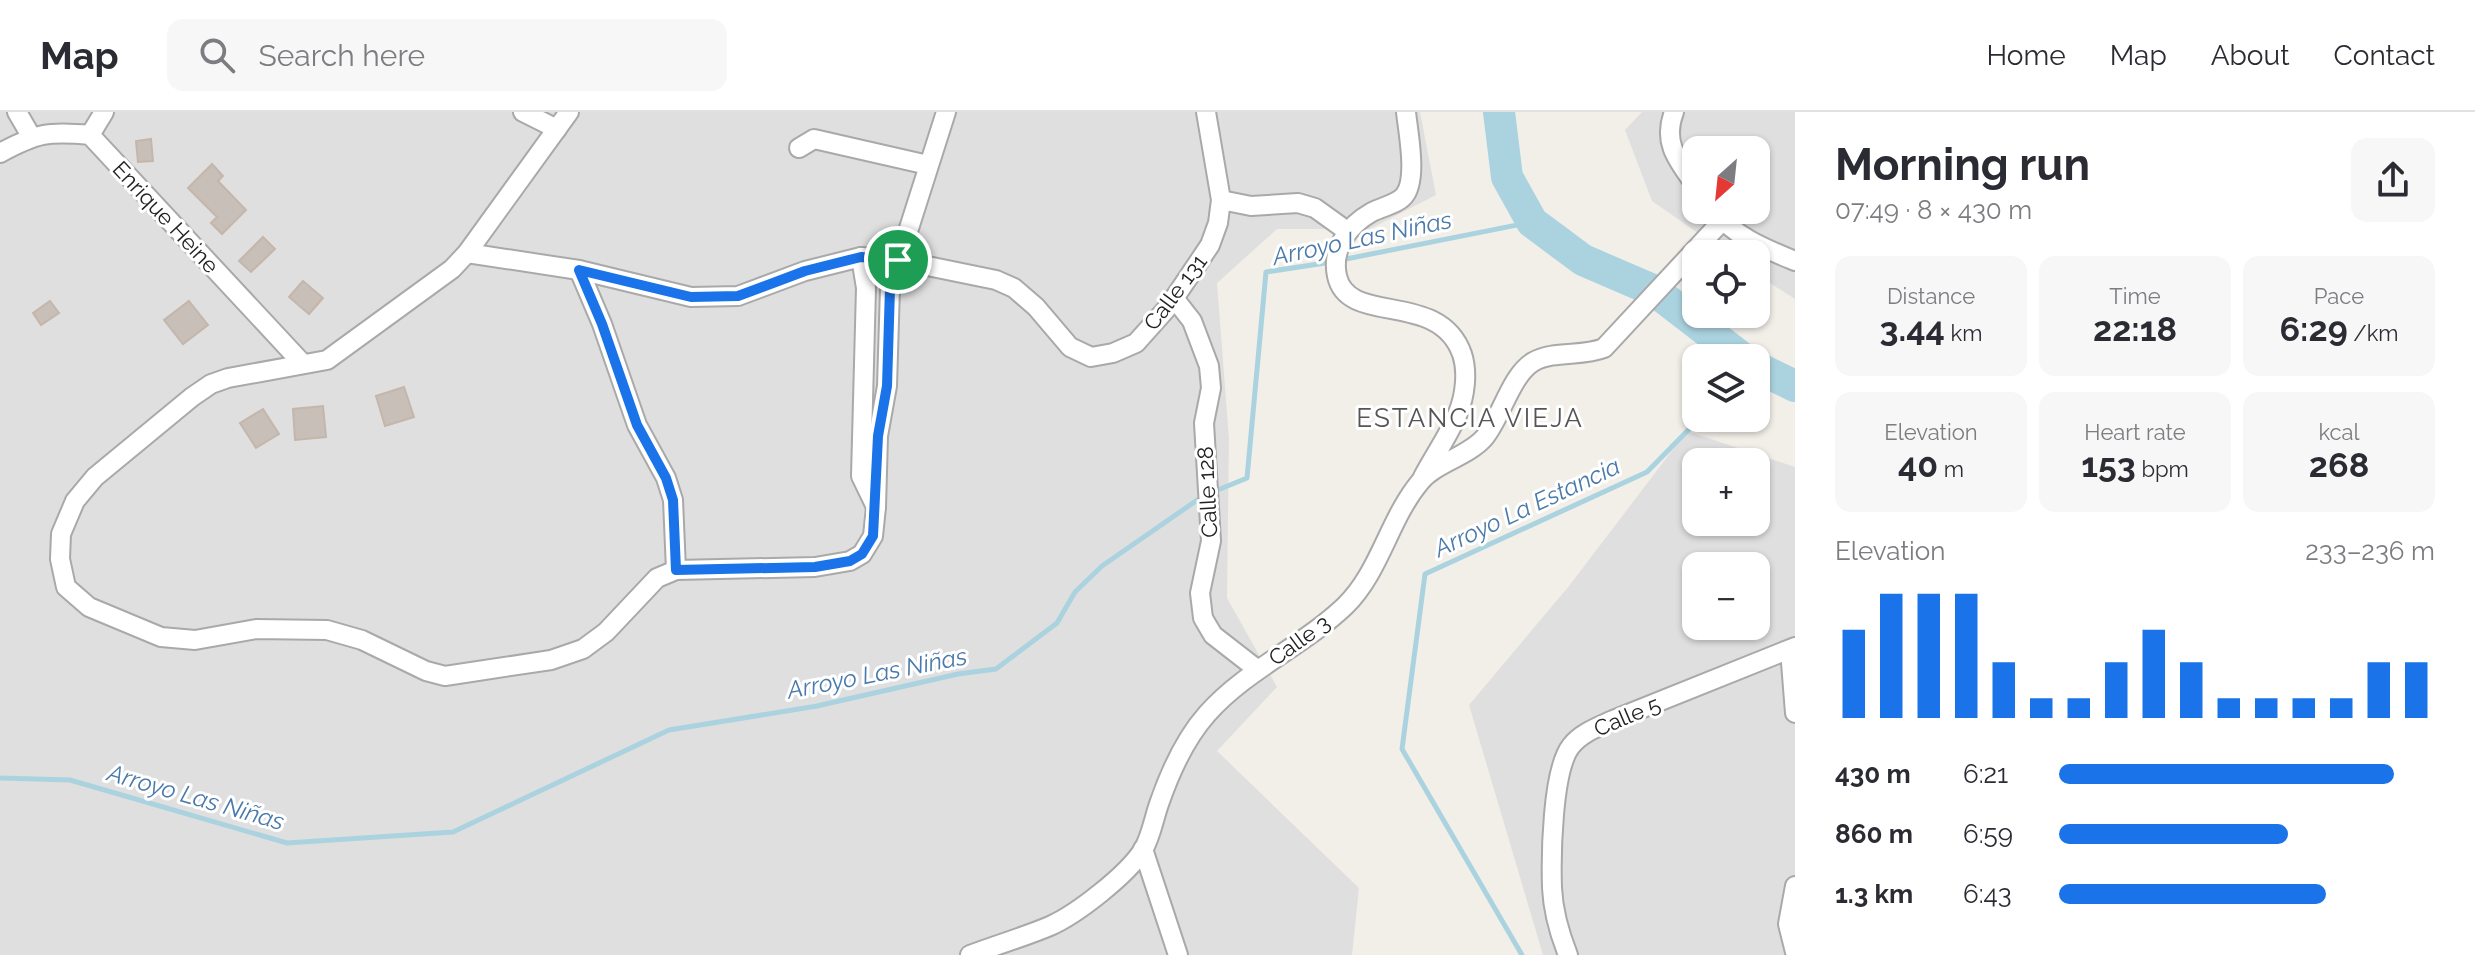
<!DOCTYPE html>
<html lang="en">
<head>
<meta charset="utf-8">
<style>
	:root { --surface:#fff; --page:#f7f7f7; --text:#2b2b33; --muted:#7c7c81; --line:#e1e1e2; --accent:#1a73e8 }
	body { margin:0; font-family:Raleway,sans-serif; background:var(--page); color:var(--text); height:100vh; display:flex; flex-direction:column; font-size:30px; white-space:nowrap }
	* { box-sizing:border-box; margin:0 }
	p { font-size:26px; color:var(--muted) }
	.icon { flex:none; width:44px; height:44px; fill:none; stroke:currentColor; stroke-width:2; stroke-linecap:round; stroke-linejoin:round }
	.map { position:relative; flex:1; overflow:hidden }
	.panel { display:flex; flex-direction:column; background:var(--surface); width:680px }
	.panel>* { flex:none }
	.needle { width:52px; rotate:207deg }
	.fabs { position:absolute; left:1682px; top:24px; display:grid; gap:16px }
	.fabs a { display:grid; place-items:center; width:88px; height:88px; border-radius:16px; background:var(--surface); box-shadow:0 2px 6px #0004; font-size:40px }
	.pin { position:absolute; display:grid; place-items:center; width:68px; height:68px; color:#fff; margin:-34px; border:4px solid #fff; border-radius:50%; box-shadow:0 2px 8px #0007 }
	.round { display:grid; place-items:center; flex:none; width:84px; height:84px; border-radius:16px; background:var(--page) }
	.summary { display:flex; align-items:center; justify-content:space-between; height:136px; padding:0 40px }
	h1 { font-size:44px; font-weight:700; line-height:60px }
	.metrics { display:grid; grid-template-columns:repeat(3,1fr); gap:12px; height:136px; padding:8px 40px }
	.metrics div { display:grid; align-content:center; border-radius:16px; background:var(--page); text-align:center }
	.metrics b { font-size:34px; font-weight:700 }
	.metrics small { font-size:22px; font-weight:400 }
	.metrics p { font-size:22px }
	.chart { height:224px; padding:16px 40px }
	.chart p { display:flex; justify-content:space-between }
	.chart svg { width:100%; height:144px; margin-top:8px; stroke:var(--accent); stroke-width:6 }
	ul { padding:0 40px; list-style:none; font-size:26px }
	li { display:grid; grid-template-columns:128px 96px 1fr; align-items:center; height:60px }
	li i { height:20px; border-radius:10px; background:var(--accent) }
	header { display:flex; align-items:center; gap:48px; box-sizing:border-box; height:112px; padding:0 40px; background:var(--surface); border-bottom:2px solid var(--line) }
	header strong { font-size:38px }
	nav { display:flex; gap:44px; margin-inline-start:auto; font-size:28px }
	.search { width:560px; height:72px; background:var(--page); display:flex; align-items:center; gap:20px; box-sizing:border-box; padding:0 28px; border-radius:16px; color:var(--muted); font-size:30px }
	main { display:flex; flex:1; min-height:0 }
	.map>svg:first-child { display:block }
	.residential { fill:#e0dfdf; fill-rule:evenodd }
	.lines { fill:none; stroke-linecap:round; stroke-linejoin:round }
	.stream { stroke:#aad3df; stroke-width:5 }
	.river { stroke:#aad3df; stroke-width:32 }
	.building { fill:#c7bfb8; stroke:#c4b6ab; stroke-width:2 }
	.minor-casing { stroke:#a9a9a9; stroke-width:22 }
	.minor { stroke:#fff; stroke-width:18 }
	.route-casing { stroke:#fff; stroke-width:16 }
	.route { stroke:#1a73e8; stroke-width:10 }
	.labels { text-anchor:middle; dominant-baseline:central; stroke-width:6; stroke-linejoin:round; paint-order:stroke }
	.street-label { font-size:22px; fill:#222; stroke:#fff }
	.water-label { font-size:24px; font-style:italic; fill:#4a7aab; stroke:#fff }
	.quarter-label { font-size:26px; letter-spacing:2px; fill:#555; stroke:#fff }
</style>
</head>
<body>
<header>
<strong>Map</strong>
<div class="search"><svg class="icon" aria-label="search" viewBox="0 0 24 24"><circle cx="10" cy="10" r="6"/><path d="M15 15l6 6"/></svg>Search here</div>
<nav><a>Home</a><a>Map</a><a>About</a><a>Contact</a></nav>
</header>
<main>
<div class="map">
<svg width="1795" height="843" viewBox="0 0 1795 843">
	<rect width="100%" height="100%" fill="#f2efe9"/>
	<!-- residential -->
	<g class="residential">
		<polygon points="0,0 1420,0 1436,83 1370,117 1277,117 1217,171 1229,327 1227,486 1277,575 1217,639 1359,776 1352,843 0,843"/>
		<path d="M1642,0H1795V187L1756,162V142H1728L1652,89L1625,18ZM1696,38H1756V98H1696Z"/>
		<path d="M1687,319L1795,355V843H1543L1469,593L1569,474ZM1696,350H1756V410H1696ZM1696,454H1756V514H1696Z"/>
	</g>
	<g class="lines">
		<!-- stream -->
		<g class="stream">
			<polyline points="1341,148 1532,110"/>
			<polyline points="1213,380 1247,366 1266,160 1332,150"/>
			<polyline points="0,666 70,668 287,731 453,720 669,618 817,594 958,562 996,557 1057,511 1075,480 1102,454 1203,384"/>
			<polyline points="1522,843 1402,637 1425,462 1647,360 1700,306"/>
		</g>
		<!-- river -->
		<g class="river">
			<polyline points="1499,0 1507,65 1532,110 1583,148 1655,179 1742,246"/>
			<polyline points="1756,255 1795,274"/>
		</g>
	</g>
	<!-- building -->
	<g class="building">
		<polygon points="151,27 153,49 138,50 136,29"/>
		<polygon points="212,52 223,64 218,69 246,98 222,122 211,111 217,105 188,76"/>
		<polygon points="263,125 275,137 251,160 239,149"/>
		<polygon points="303,169 323,186 309,202 289,185"/>
		<polygon points="50,189 59,201 41,213 33,201"/>
		<polygon points="189,189 208,213 183,232 164,208"/>
		<polygon points="404,275 414,305 385,314 376,284"/>
		<polygon points="323,294 326,325 295,328 293,297"/>
		<polygon points="263,297 279,322 256,336 240,311"/>
	</g>
	<g class="lines">
		<defs>
			<g id="minor">
				<polyline points="17,0 31,24"/>
				<polyline points="523,0 557,17"/>
				<polyline points="569,0 467,141 452,157 327,248 228,266 211,272 192,285 95,365 75,389 61,422 60,447 66,475 89,495 161,525 195,528 256,517 327,518 362,528 426,559 445,564 551,548 583,537 606,520 657,466 676,458 815,455 850,449 862,442 873,424 876,395 878,324 887,274 890,176 946,0"/>
				<path d="M1406,0C1408,20 1418,68 1404,84C1397,92 1382,95 1372,100C1349,113 1331,136 1337,164C1348,215 1439,177 1462,242C1468,260 1465,284 1458,301C1449,323 1434,344 1423,365"/>
				<path d="M1674,0C1662,31 1678,49 1696,74"/>
				<polyline points="90,23 104,0"/>
				<polyline points="799,36 814,27 928,53"/>
				<path d="M0,41C37,21 48,19 90,23L303,252"/>
				<polyline points="1221,88 1251,94 1298,91 1315,96 1347,119"/>
				<path d="M1714,98C1733,124 1766,137 1795,149"/>
				<polyline points="467,141 579,158 691,185 738,184 805,159 861,145 898,148 996,168 1014,176 1036,195 1070,235 1091,245 1113,241 1136,231 1169,194 1210,133 1218,111 1221,88 1206,0"/>
				<polyline points="861,145 866,176 861,364 876,395"/>
				<polyline points="579,158 602,212 637,313 666,366 673,388 676,458"/>
				<polyline points="1174,186 1192,209 1209,254 1211,276 1204,311 1211,429 1200,481 1203,506 1213,523 1258,558"/>
				<polyline points="1790,538 1795,601"/>
				<polyline points="1143,737 1178,843"/>
				<polyline points="1795,774 1788,812 1795,840"/>
				<path d="M970,843C996,833 1024,825 1050,814C1077,802 1127,763 1143,738C1151,725 1154,706 1159,692C1170,660 1184,628 1207,602C1246,558 1303,534 1345,494C1380,460 1389,407 1420,370C1435,351 1467,345 1484,326C1501,306 1511,263 1533,250C1554,238 1582,245 1604,236L1722,109"/>
				<path d="M1568,843C1560,823 1553,797 1552,776C1551,745 1552,658 1571,634C1581,621 1598,615 1613,608L1795,535"/>
			</g>
		</defs>
		<!-- minor casing -->
		<use href="#minor" class="minor-casing"/>
		<!-- minor -->
		<use href="#minor" class="minor"/>
	</g>
	<g class="lines">
		<defs>
			<polygon id="route" points="861,145 898,148 890,176 887,274 878,324 873,424 862,442 850,449 815,455 676,458 673,388 666,366 637,313 602,212 579,158 691,185 738,184 805,159"/>
		</defs>
		<!-- route casing -->
		<use href="#route" class="route-casing"/>
		<!-- route -->
		<use href="#route" class="route"/>
	</g>
	<g class="labels">
		<!-- street labels -->
		<g class="street-label">
			<text transform="translate(166 105) rotate(47)">Enrique Heine</text>
			<text transform="translate(1175 180) rotate(-53)">Calle 131</text>
			<text transform="translate(1207 380) rotate(-93)">Calle 128</text>
			<text transform="translate(1299 528) rotate(-36)">Calle 3</text>
			<text transform="translate(1627 604) rotate(-23)">Calle 5</text>
		</g>
		<!-- water labels -->
		<g class="water-label">
			<text transform="translate(1362 126) rotate(-12)">Arroyo Las Niñas</text>
			<text transform="translate(1527 395) rotate(-25)">Arroyo La Estancia</text>
			<text transform="translate(877 561) rotate(-11)">Arroyo Las Niñas</text>
			<text transform="translate(196 685) rotate(16)">Arroyo Las Niñas</text>
		</g>
		<!-- quarter labels -->
		<g class="quarter-label">
			<text x="1470" y="306">ESTANCIA VIEJA</text>
		</g>
	</g>
</svg>
<div class="fabs">
<a><svg class="needle" viewBox="-14 -14 28 28"><path d="M0-13l5 13h-10z" fill="#e53935"/><path d="M0 13l5-13h-10z" fill="#7c7c81"/></svg></a>
<a><svg class="icon" aria-label="locate" viewBox="0 0 24 24"><circle cx="12" cy="12" r="6"/><path d="M12 2v4M12 18v4M2 12h4M18 12h4"/></svg></a>
<a><svg class="icon" aria-label="layers" viewBox="0 0 24 24"><path d="M12 4l9 5-9 5-9-5zM3 14l9 5 9-5"/></svg></a>
<a>+</a>
<a>−</a>
</div>
<div class="pin" style="left:898px;top:148px;background:#1e9e55"><svg class="icon" aria-label="arrive" viewBox="0 0 24 24"><path d="M6 21V4h12l-3 4 3 4H6"/></svg></div>
</div>
<section class="panel">
<div class="summary"><div><h1>Morning run</h1><p>07:49 · 8 × 430 m</p></div><a class="round"><svg class="icon" aria-label="share" viewBox="0 0 24 24"><path d="M12 15V3M7 8l5-5 5 5M5 13v7h14v-7"/></svg></a></div>
<div class="metrics">
<div><p>Distance</p><b>3.44<small> km</small></b></div>
<div><p>Time</p><b>22:18</b></div>
<div><p>Pace</p><b>6:29<small> /km</small></b></div>
</div>
<div class="metrics">
<div><p>Elevation</p><b>40<small> m</small></b></div>
<div><p>Heart rate</p><b>153<small> bpm</small></b></div>
<div><p>kcal</p><b>268</b></div>
</div>
<div class="chart"><p><span>Elevation</span>233–236 m</p>
<svg viewBox="0 0 160 44" preserveAspectRatio="none"><path d="M5 44V17M15 44V6M25 44V6M35 44V6M45 44V27M55 44V38M65 44V38M75 44V27M85 44V17M95 44V27M105 44V38M115 44V38M125 44V38M135 44V38M145 44V27M155 44V27"/></svg>
</div>
<ul>
<li><b>430 m</b>6:21<i style="width:89%"></i></li>
<li><b>860 m</b>6:59<i style="width:61%"></i></li>
<li><b>1.3 km</b>6:43<i style="width:71%"></i></li>
</ul>
</section>
</main>
</body>
</html>
